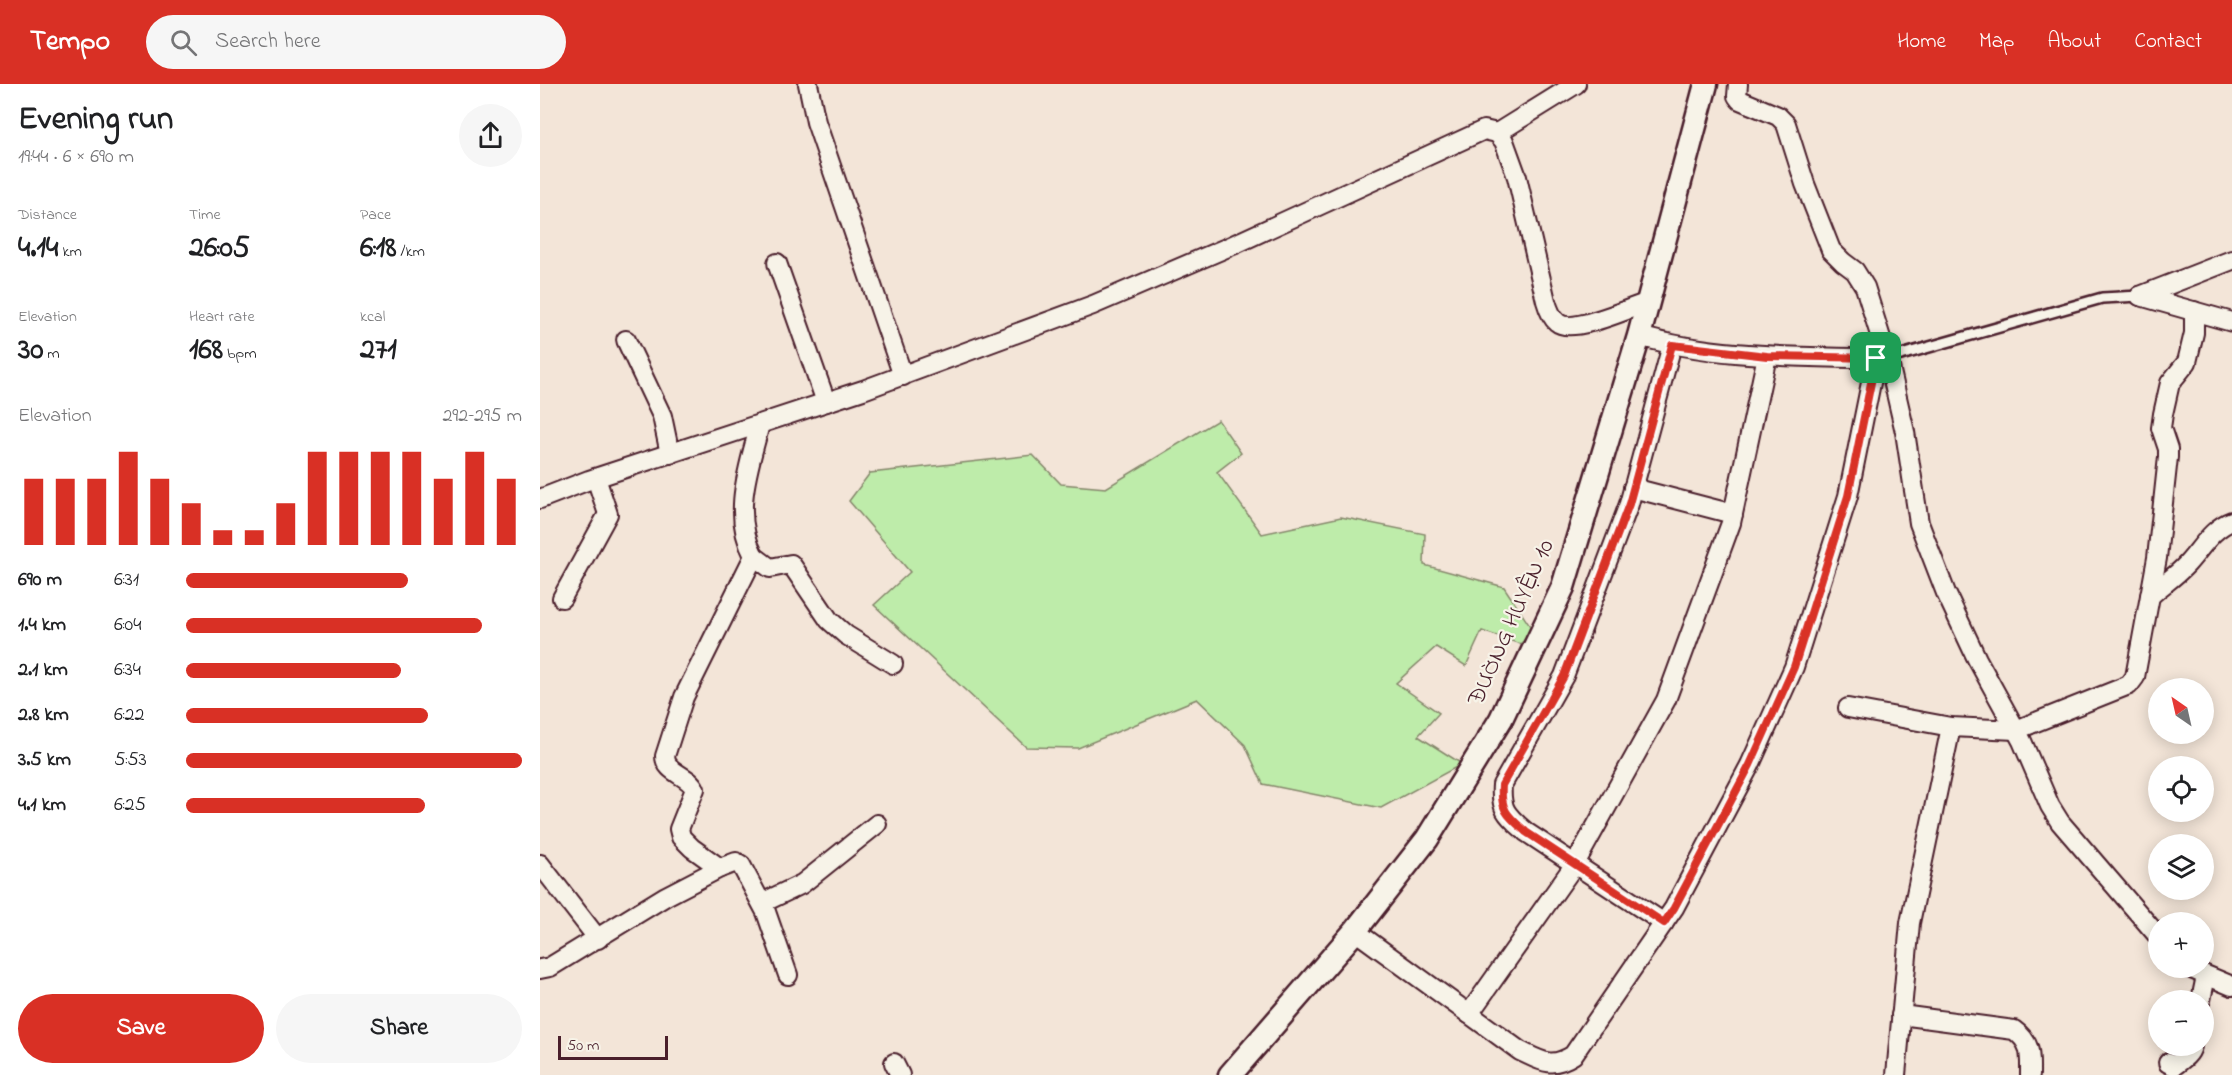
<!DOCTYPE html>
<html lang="en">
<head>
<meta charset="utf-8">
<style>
	:root { --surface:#fff; --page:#f6f6f6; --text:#202124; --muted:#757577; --accent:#d93025 }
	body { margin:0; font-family:"Indie Flower",sans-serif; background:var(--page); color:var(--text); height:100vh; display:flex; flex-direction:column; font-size:22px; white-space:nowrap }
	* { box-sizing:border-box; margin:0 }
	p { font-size:20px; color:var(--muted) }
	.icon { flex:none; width:33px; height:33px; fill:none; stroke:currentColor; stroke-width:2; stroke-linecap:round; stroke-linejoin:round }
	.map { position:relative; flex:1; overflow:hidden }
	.side { display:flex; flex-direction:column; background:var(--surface); width:540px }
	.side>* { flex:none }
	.needle { width:39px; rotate:326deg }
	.tools { position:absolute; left:1608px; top:594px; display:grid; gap:12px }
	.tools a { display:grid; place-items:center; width:66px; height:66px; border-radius:50%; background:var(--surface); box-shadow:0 3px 15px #0003; font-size:30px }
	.scale { position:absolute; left:18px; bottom:15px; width:110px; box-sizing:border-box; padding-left:6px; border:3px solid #4a1f2b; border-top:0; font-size:16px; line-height:21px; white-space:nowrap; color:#4a1f2b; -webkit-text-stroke:4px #f7f3e8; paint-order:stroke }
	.pin { position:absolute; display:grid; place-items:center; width:51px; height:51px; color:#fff; margin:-26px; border-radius:12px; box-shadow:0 3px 9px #0006 }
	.round { display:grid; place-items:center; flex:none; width:63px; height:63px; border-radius:32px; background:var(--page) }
	.headline { display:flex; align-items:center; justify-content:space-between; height:102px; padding:0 18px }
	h1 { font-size:33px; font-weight:700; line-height:45px }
	.figures { display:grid; grid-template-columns:repeat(3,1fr); gap:9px; height:102px; padding:6px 18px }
	.figures div { display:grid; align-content:center }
	.figures b { font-size:30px; font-weight:700 }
	.figures small { font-size:16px; font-weight:400 }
	.figures p { font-size:16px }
	.chart { height:168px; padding:12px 18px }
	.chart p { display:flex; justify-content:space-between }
	.chart svg { width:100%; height:108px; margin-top:6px; stroke:var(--accent); stroke-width:6 }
	.cta { display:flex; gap:12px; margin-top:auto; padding:12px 18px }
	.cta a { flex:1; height:69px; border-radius:36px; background:var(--accent); color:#fff; font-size:24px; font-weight:700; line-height:69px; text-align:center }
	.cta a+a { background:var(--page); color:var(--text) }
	ul { padding:0 18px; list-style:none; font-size:20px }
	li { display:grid; grid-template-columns:96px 72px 1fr; align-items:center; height:45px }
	li i { height:15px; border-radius:8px; background:var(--accent) }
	header { display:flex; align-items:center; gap:36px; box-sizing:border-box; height:84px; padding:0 30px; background:var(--accent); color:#fff }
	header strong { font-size:28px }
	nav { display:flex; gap:33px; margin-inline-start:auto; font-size:21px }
	.search { width:420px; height:54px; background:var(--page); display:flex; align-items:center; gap:15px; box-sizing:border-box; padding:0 21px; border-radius:33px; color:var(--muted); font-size:22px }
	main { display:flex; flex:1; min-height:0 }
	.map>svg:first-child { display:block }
	.green { fill:#beecaa; stroke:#84866a; stroke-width:1.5 }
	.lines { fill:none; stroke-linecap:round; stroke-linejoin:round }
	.service-casing { stroke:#4a1f2b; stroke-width:14 }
	.minor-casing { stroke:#4a1f2b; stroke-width:22 }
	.tertiary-casing { stroke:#4a1f2b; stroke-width:27 }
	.service { stroke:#f7f3e8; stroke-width:9 }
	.minor { stroke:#f7f3e8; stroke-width:18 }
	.tertiary { stroke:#f7f3e8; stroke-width:22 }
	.route-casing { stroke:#fff; stroke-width:12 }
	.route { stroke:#d93025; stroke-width:8 }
	.labels { text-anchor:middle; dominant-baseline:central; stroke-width:4.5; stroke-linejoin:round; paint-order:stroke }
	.street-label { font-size:24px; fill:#4a1f2b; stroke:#f7f3e8 }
</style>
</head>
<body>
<header>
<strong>Tempo</strong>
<div class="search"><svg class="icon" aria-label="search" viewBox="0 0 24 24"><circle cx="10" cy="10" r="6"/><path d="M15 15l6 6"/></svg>Search here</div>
<nav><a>Home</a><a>Map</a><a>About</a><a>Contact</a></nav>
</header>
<main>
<section class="side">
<div class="headline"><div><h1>Evening run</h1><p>19:44 · 6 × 690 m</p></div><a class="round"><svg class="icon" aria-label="share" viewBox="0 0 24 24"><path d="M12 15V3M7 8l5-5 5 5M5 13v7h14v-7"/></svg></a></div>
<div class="figures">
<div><p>Distance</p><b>4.14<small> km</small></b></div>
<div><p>Time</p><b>26:05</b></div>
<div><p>Pace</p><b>6:18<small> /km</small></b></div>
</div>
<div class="figures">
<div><p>Elevation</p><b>30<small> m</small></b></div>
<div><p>Heart rate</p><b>168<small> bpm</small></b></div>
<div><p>kcal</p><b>271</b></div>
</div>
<div class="chart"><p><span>Elevation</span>292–295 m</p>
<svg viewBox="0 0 160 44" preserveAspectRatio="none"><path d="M5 44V17M15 44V17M25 44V17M35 44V6M45 44V17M55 44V27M65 44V38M75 44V38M85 44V27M95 44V6M105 44V6M115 44V6M125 44V6M135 44V17M145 44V6M155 44V17"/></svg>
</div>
<ul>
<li><b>690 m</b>6:31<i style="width:66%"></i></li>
<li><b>1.4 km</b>6:04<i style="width:88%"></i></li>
<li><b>2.1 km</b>6:34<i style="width:64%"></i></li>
<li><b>2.8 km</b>6:22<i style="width:72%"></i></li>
<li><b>3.5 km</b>5:53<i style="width:100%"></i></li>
<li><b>4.1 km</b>6:25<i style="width:71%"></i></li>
</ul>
<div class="cta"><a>Save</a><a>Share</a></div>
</section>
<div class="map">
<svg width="1692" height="991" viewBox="0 0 1692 991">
	<rect width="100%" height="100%" fill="#f3e5d8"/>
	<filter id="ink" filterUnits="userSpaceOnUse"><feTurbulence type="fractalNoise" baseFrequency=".0167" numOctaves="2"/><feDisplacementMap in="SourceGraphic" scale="12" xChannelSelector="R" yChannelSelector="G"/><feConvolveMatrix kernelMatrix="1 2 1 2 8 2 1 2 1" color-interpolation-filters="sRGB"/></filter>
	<g filter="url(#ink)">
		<!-- green -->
		<polygon class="green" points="678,336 701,369 677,388 722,450 801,433 885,450 884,481 964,503 994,548 980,560 942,547 926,582 896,563 856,599 899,629 878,652 922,680 841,724 723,700 705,661 657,615 538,664 486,663 334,521 370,488 309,417 330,389 493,371 521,400 566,404"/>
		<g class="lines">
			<defs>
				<polyline id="service" points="1347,275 1562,214 1600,212"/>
				<g id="minor">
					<polyline points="268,0 276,38 363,292"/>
					<polyline points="1198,0 1197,12 1200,16 1238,32 1246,40 1265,100 1291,166 1303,178 1315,187 1325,203 1350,283 1365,348 1379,439 1406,509 1437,575 1482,657 1510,722 1520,738 1618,852"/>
					<polyline points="957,49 1036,0"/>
					<polyline points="237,179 286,318"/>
					<polyline points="1600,212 1692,176"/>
					<polyline points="1600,212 1692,238"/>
					<path d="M1099,252C1179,275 1263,272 1345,275"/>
					<polyline points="86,256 122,332 130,370"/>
					<path d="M220,340C209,383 191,430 214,472L144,613L125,672C125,689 149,691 155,705L139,745L141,753L152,764L180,784L196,778L201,781L226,828L248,891"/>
					<polyline points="1093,404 1193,430"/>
					<path d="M0,415L49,396L323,306L553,221L693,161L944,46L957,49L964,57L977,93L1006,217C1008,224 1011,233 1017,238C1031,251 1090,224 1108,218"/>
					<polyline points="214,472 230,484 251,480 289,536 306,551 353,580"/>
					<path d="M1610,512C1622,501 1636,492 1647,480C1661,465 1672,444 1692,437"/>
					<polyline points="22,514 68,430 56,394"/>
					<polyline points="1308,624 1411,643 1476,646 1589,601 1595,593 1617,474 1628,373 1628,365 1621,344 1623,330 1630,299 1647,278 1654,249 1654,227"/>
					<polyline points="0,780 58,855"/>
					<polyline points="222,819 262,800 337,740"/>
					<path d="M1124,839L986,748C968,732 960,727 962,701L1024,592L1089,420L1132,261"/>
					<path d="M815,847L980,967C1001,977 1011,985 1033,971L1134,824L1210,681L1254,583L1308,412L1336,274"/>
					<polyline points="1649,884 1692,902"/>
					<polyline points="0,885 10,883 126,812 180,784"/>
					<polyline points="1661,916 1666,892"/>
					<polyline points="929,930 1035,780 1126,616 1191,439 1227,272"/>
					<path d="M1361,931L1474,946C1492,959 1490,971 1490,991"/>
					<polyline points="354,979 360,991"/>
					<path d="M1628,979L1634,982C1642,976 1650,971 1652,962"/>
					<polyline points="1356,991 1370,839 1411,643"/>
				</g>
				<polyline id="tertiary" points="690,991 815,847 887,755 961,635 1023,503 1099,252 1166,0"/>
			</defs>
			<!-- service casing -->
			<use href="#service" class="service-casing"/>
			<!-- minor casing -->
			<use href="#minor" class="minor-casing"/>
			<!-- tertiary casing -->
			<use href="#tertiary" class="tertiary-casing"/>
			<!-- service -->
			<use href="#service" class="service"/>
			<!-- minor -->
			<use href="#minor" class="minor"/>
			<!-- tertiary -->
			<use href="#tertiary" class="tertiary"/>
		</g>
	</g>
	<g class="lines" filter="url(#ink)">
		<defs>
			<path id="route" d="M1132,261L1227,272L1336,274L1308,412L1254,583L1210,681L1134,824L1124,839L986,748C968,732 960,727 962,701L1024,592L1089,420Z"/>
		</defs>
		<!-- route casing -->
		<use href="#route" class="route-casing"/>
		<!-- route -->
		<use href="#route" class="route"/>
	</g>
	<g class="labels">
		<!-- street labels -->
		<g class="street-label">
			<text transform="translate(972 539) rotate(-66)">ĐƯỜNG HUYỆN 10</text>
		</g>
	</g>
</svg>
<div class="tools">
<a><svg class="needle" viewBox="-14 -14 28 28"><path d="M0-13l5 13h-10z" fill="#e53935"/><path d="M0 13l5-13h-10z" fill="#757577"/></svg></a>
<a><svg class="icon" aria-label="locate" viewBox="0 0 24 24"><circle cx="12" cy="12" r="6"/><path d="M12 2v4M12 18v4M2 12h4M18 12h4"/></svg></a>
<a><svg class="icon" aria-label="layers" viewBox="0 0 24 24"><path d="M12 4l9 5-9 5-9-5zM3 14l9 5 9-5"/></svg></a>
<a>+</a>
<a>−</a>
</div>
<div class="scale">50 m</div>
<div class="pin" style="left:1336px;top:274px;background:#1e9e55"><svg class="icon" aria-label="arrive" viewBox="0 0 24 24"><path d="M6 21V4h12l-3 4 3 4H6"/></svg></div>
</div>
</main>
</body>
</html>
